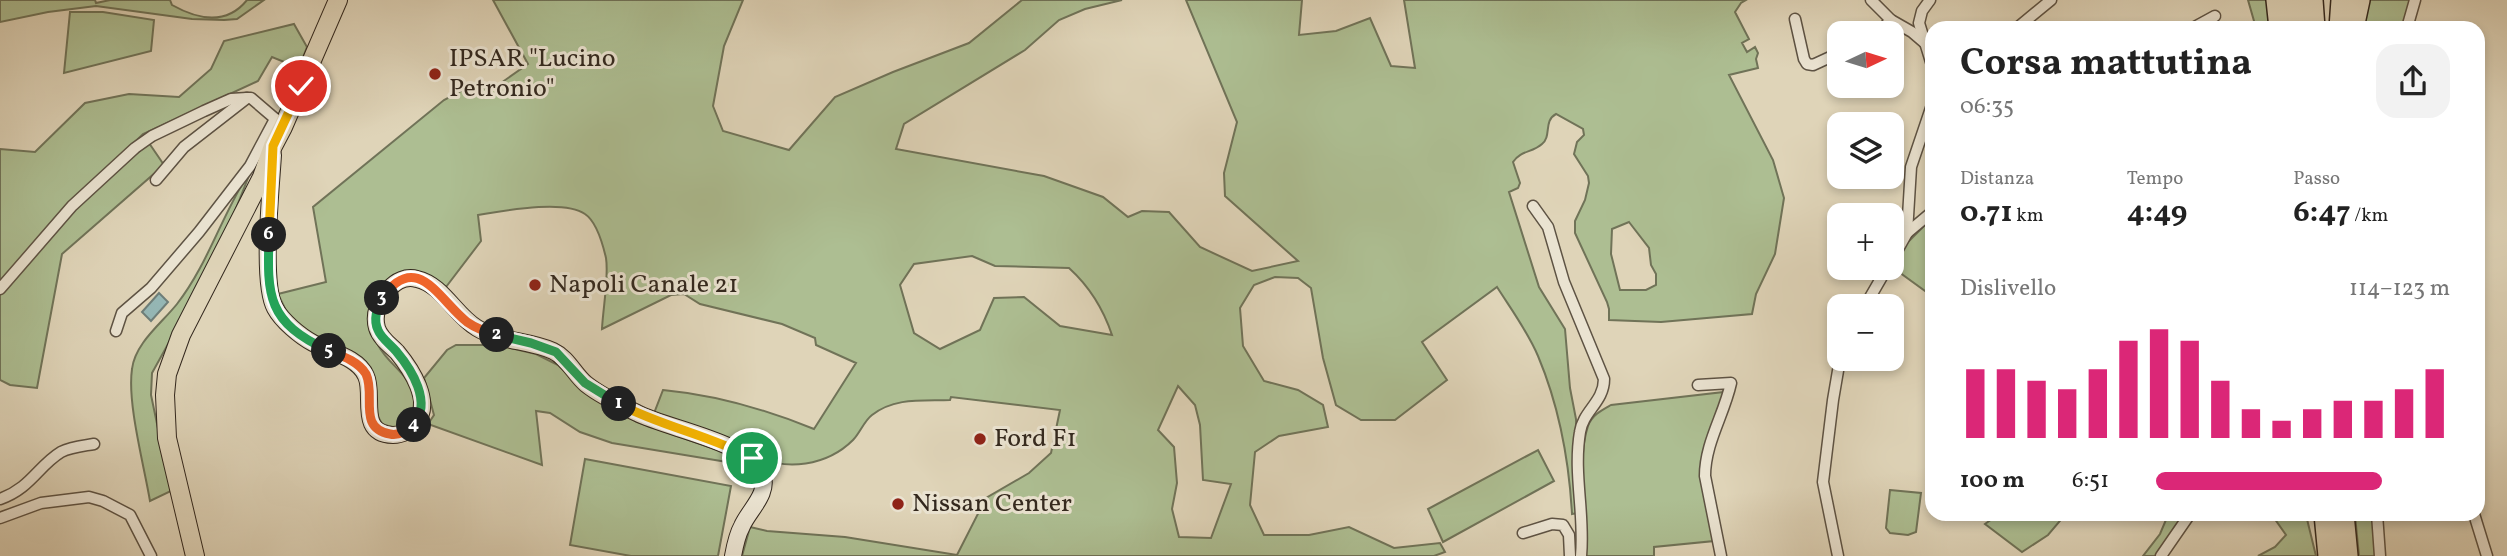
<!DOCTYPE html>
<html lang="it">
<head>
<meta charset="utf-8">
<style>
	:root { --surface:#fff; --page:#f2f2f2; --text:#222; --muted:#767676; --accent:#db2777 }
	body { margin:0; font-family:Vollkorn,serif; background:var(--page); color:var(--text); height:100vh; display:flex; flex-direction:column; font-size:26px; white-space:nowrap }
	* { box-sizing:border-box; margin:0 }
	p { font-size:23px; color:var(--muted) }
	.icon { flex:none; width:38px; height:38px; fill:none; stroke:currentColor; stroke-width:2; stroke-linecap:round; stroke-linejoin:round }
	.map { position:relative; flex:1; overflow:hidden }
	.details { position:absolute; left:1925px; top:21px; width:560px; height:500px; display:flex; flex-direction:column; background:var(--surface); border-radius:21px; box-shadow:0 4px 10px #0003 }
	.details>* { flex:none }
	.needle { width:46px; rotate:86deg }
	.tools { position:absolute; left:1827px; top:21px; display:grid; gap:14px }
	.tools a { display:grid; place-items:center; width:77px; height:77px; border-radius:14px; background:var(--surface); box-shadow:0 4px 10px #0003; font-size:35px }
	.pin { position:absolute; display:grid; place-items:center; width:60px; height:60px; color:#fff; margin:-30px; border:4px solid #fff; border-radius:50%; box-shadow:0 2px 7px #0007 }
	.km { position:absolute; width:35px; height:35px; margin:-18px; border-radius:50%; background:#222; color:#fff; font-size:19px; line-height:35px; text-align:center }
	.round { display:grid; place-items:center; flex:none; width:74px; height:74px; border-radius:21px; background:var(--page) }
	.headline { display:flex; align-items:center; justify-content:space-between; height:119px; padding:0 35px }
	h1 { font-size:38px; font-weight:700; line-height:52px }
	.figures { display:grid; grid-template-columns:repeat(3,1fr); gap:10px; height:119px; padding:7px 35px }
	.figures div { display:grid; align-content:center }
	.figures b { font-size:30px; font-weight:700 }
	.figures small { font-size:19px; font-weight:400 }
	.figures p { font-size:19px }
	.chart { height:196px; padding:14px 35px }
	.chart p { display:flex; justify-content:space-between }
	.chart svg { width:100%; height:126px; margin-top:7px; stroke:var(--accent); stroke-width:6 }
	ul { padding:0 35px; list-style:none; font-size:23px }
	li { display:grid; grid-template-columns:112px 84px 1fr; align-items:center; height:52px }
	li i { height:18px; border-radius:9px; background:var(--accent) }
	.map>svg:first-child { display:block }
	.green { fill:#adbe92; stroke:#707358; stroke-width:2; fill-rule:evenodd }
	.water { fill:#95b7b5; stroke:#6e7e79; stroke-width:2 }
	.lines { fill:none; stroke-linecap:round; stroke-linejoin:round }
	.street-casing { stroke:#5e5344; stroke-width:13 }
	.secondary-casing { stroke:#33281e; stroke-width:18 }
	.primary-casing { stroke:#33281e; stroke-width:20 }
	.highway-casing { stroke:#33281e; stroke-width:24 }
	.street { stroke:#eae3d1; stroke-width:10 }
	.secondary { stroke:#eae3d1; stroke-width:16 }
	.primary { stroke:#dfd4b8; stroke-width:18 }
	.highway { stroke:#dfd4b8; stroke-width:21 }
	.split-1-casing { stroke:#fff; stroke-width:14 }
	.split-2-casing { stroke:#fff; stroke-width:14 }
	.split-3-casing { stroke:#fff; stroke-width:14 }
	.split-4-casing { stroke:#fff; stroke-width:14 }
	.split-5-casing { stroke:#fff; stroke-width:14 }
	.split-6-casing { stroke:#fff; stroke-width:14 }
	.split-7-casing { stroke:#fff; stroke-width:14 }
	.split-1 { stroke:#f5b400; stroke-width:9 }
	.split-2 { stroke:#22a559; stroke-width:9 }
	.split-3 { stroke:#f0652b; stroke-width:9 }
	.split-4 { stroke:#22a559; stroke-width:9 }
	.split-5 { stroke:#f0652b; stroke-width:9 }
	.split-6 { stroke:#22a559; stroke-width:9 }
	.split-7 { stroke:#f5b400; stroke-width:9 }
	.poi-dot { fill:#8f2418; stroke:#eae3d1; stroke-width:2.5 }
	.labels { text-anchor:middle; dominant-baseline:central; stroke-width:6; stroke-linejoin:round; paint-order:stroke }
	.poi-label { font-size:26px; fill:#33281e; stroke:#eae3d1; text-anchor:start }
</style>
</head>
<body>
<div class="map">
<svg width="2507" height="556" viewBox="0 0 2507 556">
	<rect width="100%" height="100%" fill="#dfd4b8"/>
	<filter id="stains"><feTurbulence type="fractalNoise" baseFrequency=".00286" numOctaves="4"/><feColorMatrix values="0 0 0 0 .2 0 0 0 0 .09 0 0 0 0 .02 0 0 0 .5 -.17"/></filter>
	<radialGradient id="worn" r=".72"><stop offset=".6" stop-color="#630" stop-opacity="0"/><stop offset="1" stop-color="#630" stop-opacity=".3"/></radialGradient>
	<!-- green -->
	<g class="green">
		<path d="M0,0H95L96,3L110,0H170L172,5C197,19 226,26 247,0H264L237,19L224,20L192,19L96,6L48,12L0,22Z"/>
		<path d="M493,0H743L724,46L713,106L723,131L789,150L835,97L893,72L969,43L1022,0H1122L1085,9L1059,20L1025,50L904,124L896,149L1044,176L1103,197L1128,217L1142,211L1169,212L1200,247L1252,271L1298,261L1225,196L1224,173L1237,122L1186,0H1302L1299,35L1336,31L1370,18L1391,66L1415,68L1404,0H1746L1741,3L1735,12L1749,39L1742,43L1747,52L1755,47L1758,53L1756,59L1758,68L1729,75L1773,160L1784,198L1775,254L1756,294L1752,314L1661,322L1609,320V309L1607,302L1575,233V221L1585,200L1589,183L1588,176L1574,154L1577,142L1584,135L1583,129L1556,114C1543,121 1552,136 1542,144C1532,153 1521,150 1513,162L1520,183L1518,188L1509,192L1539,287L1565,329L1570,388L1576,419L1578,513L1572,514C1569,460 1559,406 1538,356C1528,332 1511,309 1497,287L1422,342L1447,380L1395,420H1361L1336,405L1323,358L1311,288L1298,278L1275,277L1254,285L1240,308L1243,346L1264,381L1298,390L1323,405L1328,427L1279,436L1255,452L1250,505L1264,535H1309L1349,527L1394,548L1440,543L1445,552L1434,556H742L750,527L767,531L845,537L957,555L986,498L1029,473L1051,453L1060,410L951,397L950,400C923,401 895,397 872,415C864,421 860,433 853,440C828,465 785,473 754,454L653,416L663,390C716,395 765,409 814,429L856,363L816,345L815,338L782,324L700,304L684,294L671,295L602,329C603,308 609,277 606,258C603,245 597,222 585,214C564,199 503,211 478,215L481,241L446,287L394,276L371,330C373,335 375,340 378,345C393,373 427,380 409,422L395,428L382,424L374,409L376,386L290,319L278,294L326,282L313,207L444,100L472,85L491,90L528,64ZM1629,222L1649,248L1651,265L1656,274V285L1646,290H1620L1611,254L1612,229ZM972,256L995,266L1069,268C1090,287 1103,308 1112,335L1060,326L1024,297L994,298L980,330L940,349L914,333L900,285L914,264ZM1178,386L1195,405L1200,425L1203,480L1231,484L1211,538L1179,537L1172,509L1177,483L1174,447L1158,430Z"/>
		<polygon points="2248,0 2268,0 2269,28 2256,28"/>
		<polygon points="2363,0 2410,0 2403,28 2358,28"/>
		<polygon points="70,12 103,12 154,20 151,51 64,73"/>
		<polygon points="294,24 307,47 299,68 272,57 258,81 143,134 70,204 0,282 0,149 35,152 85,103 129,94 179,97 211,69 224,41"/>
		<polygon points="149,143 164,165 62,254 37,388 10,385 0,380 0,292 72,209"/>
		<path d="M252,168L218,254L152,373L151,395L171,491L150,501C144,465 127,403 132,369C135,343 162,323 177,304C209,263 223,211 252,168Z"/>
		<polygon points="1932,218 1932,296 1892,267 1907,243"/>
		<polygon points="456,345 498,345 536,354 558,365 584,390 637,422 732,455 746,463 733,463 612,443 580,432 550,413 536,411 542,465 428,424 434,415 424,378 447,350"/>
		<path d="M1724,392L1703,451L1714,541L1654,547V556H1585C1590,515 1575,465 1588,426C1592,415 1602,410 1611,405Z"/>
		<polygon points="1538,450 1554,481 1443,542 1428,509"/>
		<polygon points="585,459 731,486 718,556 631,556 570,545"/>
		<polygon points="1890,490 1921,493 1916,532 1908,535 1890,533 1886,528"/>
		<polygon points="1999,514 2065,514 2065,515 2048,535 2022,552 1985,524"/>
		<polygon points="2168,515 2185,515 2155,556 2143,556 2160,534"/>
		<polygon points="2272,515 2306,515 2316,556 2258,556 2275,547 2286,535"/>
		<polygon points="2355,515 2374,515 2377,556 2359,556"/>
	</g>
	<!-- water -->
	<polygon class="water" points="159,293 168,302 151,321 142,312"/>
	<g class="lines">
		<defs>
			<g id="street">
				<polyline points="1871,0 1891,20 1912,32 1926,44"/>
				<polyline points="1930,0 1922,11 1919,23 1932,65"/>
				<polyline points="1795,19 1804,59 1807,64 1813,65 1839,53"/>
				<polyline points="2017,28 2051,0"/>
				<polyline points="2193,28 2215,16"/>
				<polyline points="2407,28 2415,0"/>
				<polyline points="1878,33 1891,20"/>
				<polyline points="156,180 184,147 247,98 251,98 279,122"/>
				<path d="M1533,206L1548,227L1564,282L1604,379C1604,402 1583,411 1580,432C1573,474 1585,514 1581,556"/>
				<polyline points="1907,233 1932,212"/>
				<polyline points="1892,260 1907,233 1911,167 1932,105"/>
				<polyline points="0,289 72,206 135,148 152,136 204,111 231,99 247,98"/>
				<polyline points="1865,306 1887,268"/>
				<polyline points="116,331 122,313 151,288 199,232 250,166 275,119"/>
				<path d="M1698,385L1731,383C1724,415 1705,443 1705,476L1721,556"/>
				<path d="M0,499C31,488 38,466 61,452C71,447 83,446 94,444"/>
				<polyline points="2377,514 2380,556"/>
				<polyline points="2474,514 2487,556"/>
				<polyline points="0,518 41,503 89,497 103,501 130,515 151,556"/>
				<polyline points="1523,533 1552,524 1563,525 1569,535 1570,556"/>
				<polyline points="1838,556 1823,482 1833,400 1840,359"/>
				<polyline points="2161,556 2190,514"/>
			</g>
			<path id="secondary" d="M273,155C271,188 261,283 275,308C282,321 300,336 313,343C330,352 358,357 366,376C375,395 357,434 393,435C402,435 411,430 416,423C433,402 411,369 397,352C390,345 380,338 377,328C373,314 379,299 389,289C396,281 406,276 417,279C443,285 455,315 477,328C500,342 529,340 553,351C568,358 574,374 586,384C601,396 620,405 637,413C668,429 750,442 762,474C770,493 749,510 742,526C737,535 735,545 733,556"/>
			<polyline id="primary" points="195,556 167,438 165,395 167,374 181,335 262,177 273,146 283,127 338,0"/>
			<g id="highway">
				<polyline points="2277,0 2280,28"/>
				<polyline points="2294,0 2296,28"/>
				<polyline points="2312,0 2314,28"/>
				<polyline points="2340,28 2342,0"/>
				<polyline points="2353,28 2359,0"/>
				<polyline points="2325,514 2329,556"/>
				<polyline points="2343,514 2347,556"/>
			</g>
		</defs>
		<!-- street casing -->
		<use href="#street" class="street-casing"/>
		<!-- secondary casing -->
		<use href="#secondary" class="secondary-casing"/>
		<!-- primary casing -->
		<use href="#primary" class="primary-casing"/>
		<!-- highway casing -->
		<use href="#highway" class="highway-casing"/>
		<!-- street -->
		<use href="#street" class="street"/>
		<!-- secondary -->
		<use href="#secondary" class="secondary"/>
		<!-- primary -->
		<use href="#primary" class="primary"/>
		<!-- highway -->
		<use href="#highway" class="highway"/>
	</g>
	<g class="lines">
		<defs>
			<path id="split-1" d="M619,404C663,427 709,435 752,458"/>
			<polyline id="split-2" points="497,335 531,343 556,352 585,383 619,404"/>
			<path id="split-3" d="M382,298C417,249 439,300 467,322C477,329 486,332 497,335"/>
			<path id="split-4" d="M382,298C377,309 373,319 378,330C381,338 390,344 396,351C412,370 432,402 414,425"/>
			<path id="split-5" d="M329,351C342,356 358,361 366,374C376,395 357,428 390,434C399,436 407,431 414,425"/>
			<path id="split-6" d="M269,235C267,297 267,322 329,351"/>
			<polyline id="split-7" points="269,235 273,146 301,86"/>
		</defs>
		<!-- split-1 casing -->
		<use href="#split-1" class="split-1-casing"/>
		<!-- split-2 casing -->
		<use href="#split-2" class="split-2-casing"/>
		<!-- split-3 casing -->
		<use href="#split-3" class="split-3-casing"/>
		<!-- split-4 casing -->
		<use href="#split-4" class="split-4-casing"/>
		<!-- split-5 casing -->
		<use href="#split-5" class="split-5-casing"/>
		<!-- split-6 casing -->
		<use href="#split-6" class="split-6-casing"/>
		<!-- split-7 casing -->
		<use href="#split-7" class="split-7-casing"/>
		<!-- split-1 -->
		<use href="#split-1" class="split-1"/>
		<!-- split-2 -->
		<use href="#split-2" class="split-2"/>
		<!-- split-3 -->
		<use href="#split-3" class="split-3"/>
		<!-- split-4 -->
		<use href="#split-4" class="split-4"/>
		<!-- split-5 -->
		<use href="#split-5" class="split-5"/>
		<!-- split-6 -->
		<use href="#split-6" class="split-6"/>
		<!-- split-7 -->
		<use href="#split-7" class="split-7"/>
	</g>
	<!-- markers -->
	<g class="poi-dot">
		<circle cx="435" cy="74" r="7"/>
		<circle cx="535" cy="285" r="7"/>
		<circle cx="980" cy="439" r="7"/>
		<circle cx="898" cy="504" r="7"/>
	</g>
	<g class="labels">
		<!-- poi labels -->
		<g class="poi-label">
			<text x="449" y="59">IPSAR "Lucino<tspan x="449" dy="30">Petronio"</tspan></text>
			<text x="549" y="285">Napoli Canale 21</text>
			<text x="994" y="439">Ford F1</text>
			<text x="912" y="504">Nissan Center</text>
		</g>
	</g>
	<rect width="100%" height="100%" filter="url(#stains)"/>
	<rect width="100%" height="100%" fill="url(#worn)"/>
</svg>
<div class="tools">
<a><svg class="needle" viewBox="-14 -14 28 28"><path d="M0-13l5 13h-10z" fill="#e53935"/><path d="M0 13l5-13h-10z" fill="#767676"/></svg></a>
<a><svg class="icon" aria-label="layers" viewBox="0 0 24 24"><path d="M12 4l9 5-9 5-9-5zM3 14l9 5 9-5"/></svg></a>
<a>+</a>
<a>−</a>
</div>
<div class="pin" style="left:752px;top:458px;background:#1e9e55"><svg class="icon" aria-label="arrive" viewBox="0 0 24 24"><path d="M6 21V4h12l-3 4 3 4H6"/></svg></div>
<div class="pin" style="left:301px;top:86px;background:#d93025"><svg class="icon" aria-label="check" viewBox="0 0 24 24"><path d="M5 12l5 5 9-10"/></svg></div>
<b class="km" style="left:619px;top:404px">1</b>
<b class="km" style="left:497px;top:335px">2</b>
<b class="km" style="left:382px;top:298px">3</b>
<b class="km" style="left:414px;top:425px">4</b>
<b class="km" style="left:329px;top:351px">5</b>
<b class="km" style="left:269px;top:235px">6</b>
<section class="details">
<div class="headline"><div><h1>Corsa mattutina</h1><p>06:35</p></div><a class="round"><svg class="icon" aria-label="share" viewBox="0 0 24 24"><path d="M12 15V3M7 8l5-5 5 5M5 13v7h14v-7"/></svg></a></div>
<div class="figures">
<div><p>Distanza</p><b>0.71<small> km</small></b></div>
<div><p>Tempo</p><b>4:49</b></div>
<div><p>Passo</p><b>6:47<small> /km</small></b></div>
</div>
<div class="chart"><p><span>Dislivello</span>114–123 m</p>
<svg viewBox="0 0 160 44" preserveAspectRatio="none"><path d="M5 44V20M15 44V20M25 44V24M35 44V27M45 44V20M55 44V10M65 44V6M75 44V10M85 44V24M95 44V34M105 44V38M115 44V34M125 44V31M135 44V31M145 44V27M155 44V20"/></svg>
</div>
<ul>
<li><b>100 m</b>6:51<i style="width:77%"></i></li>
</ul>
</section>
</div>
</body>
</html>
